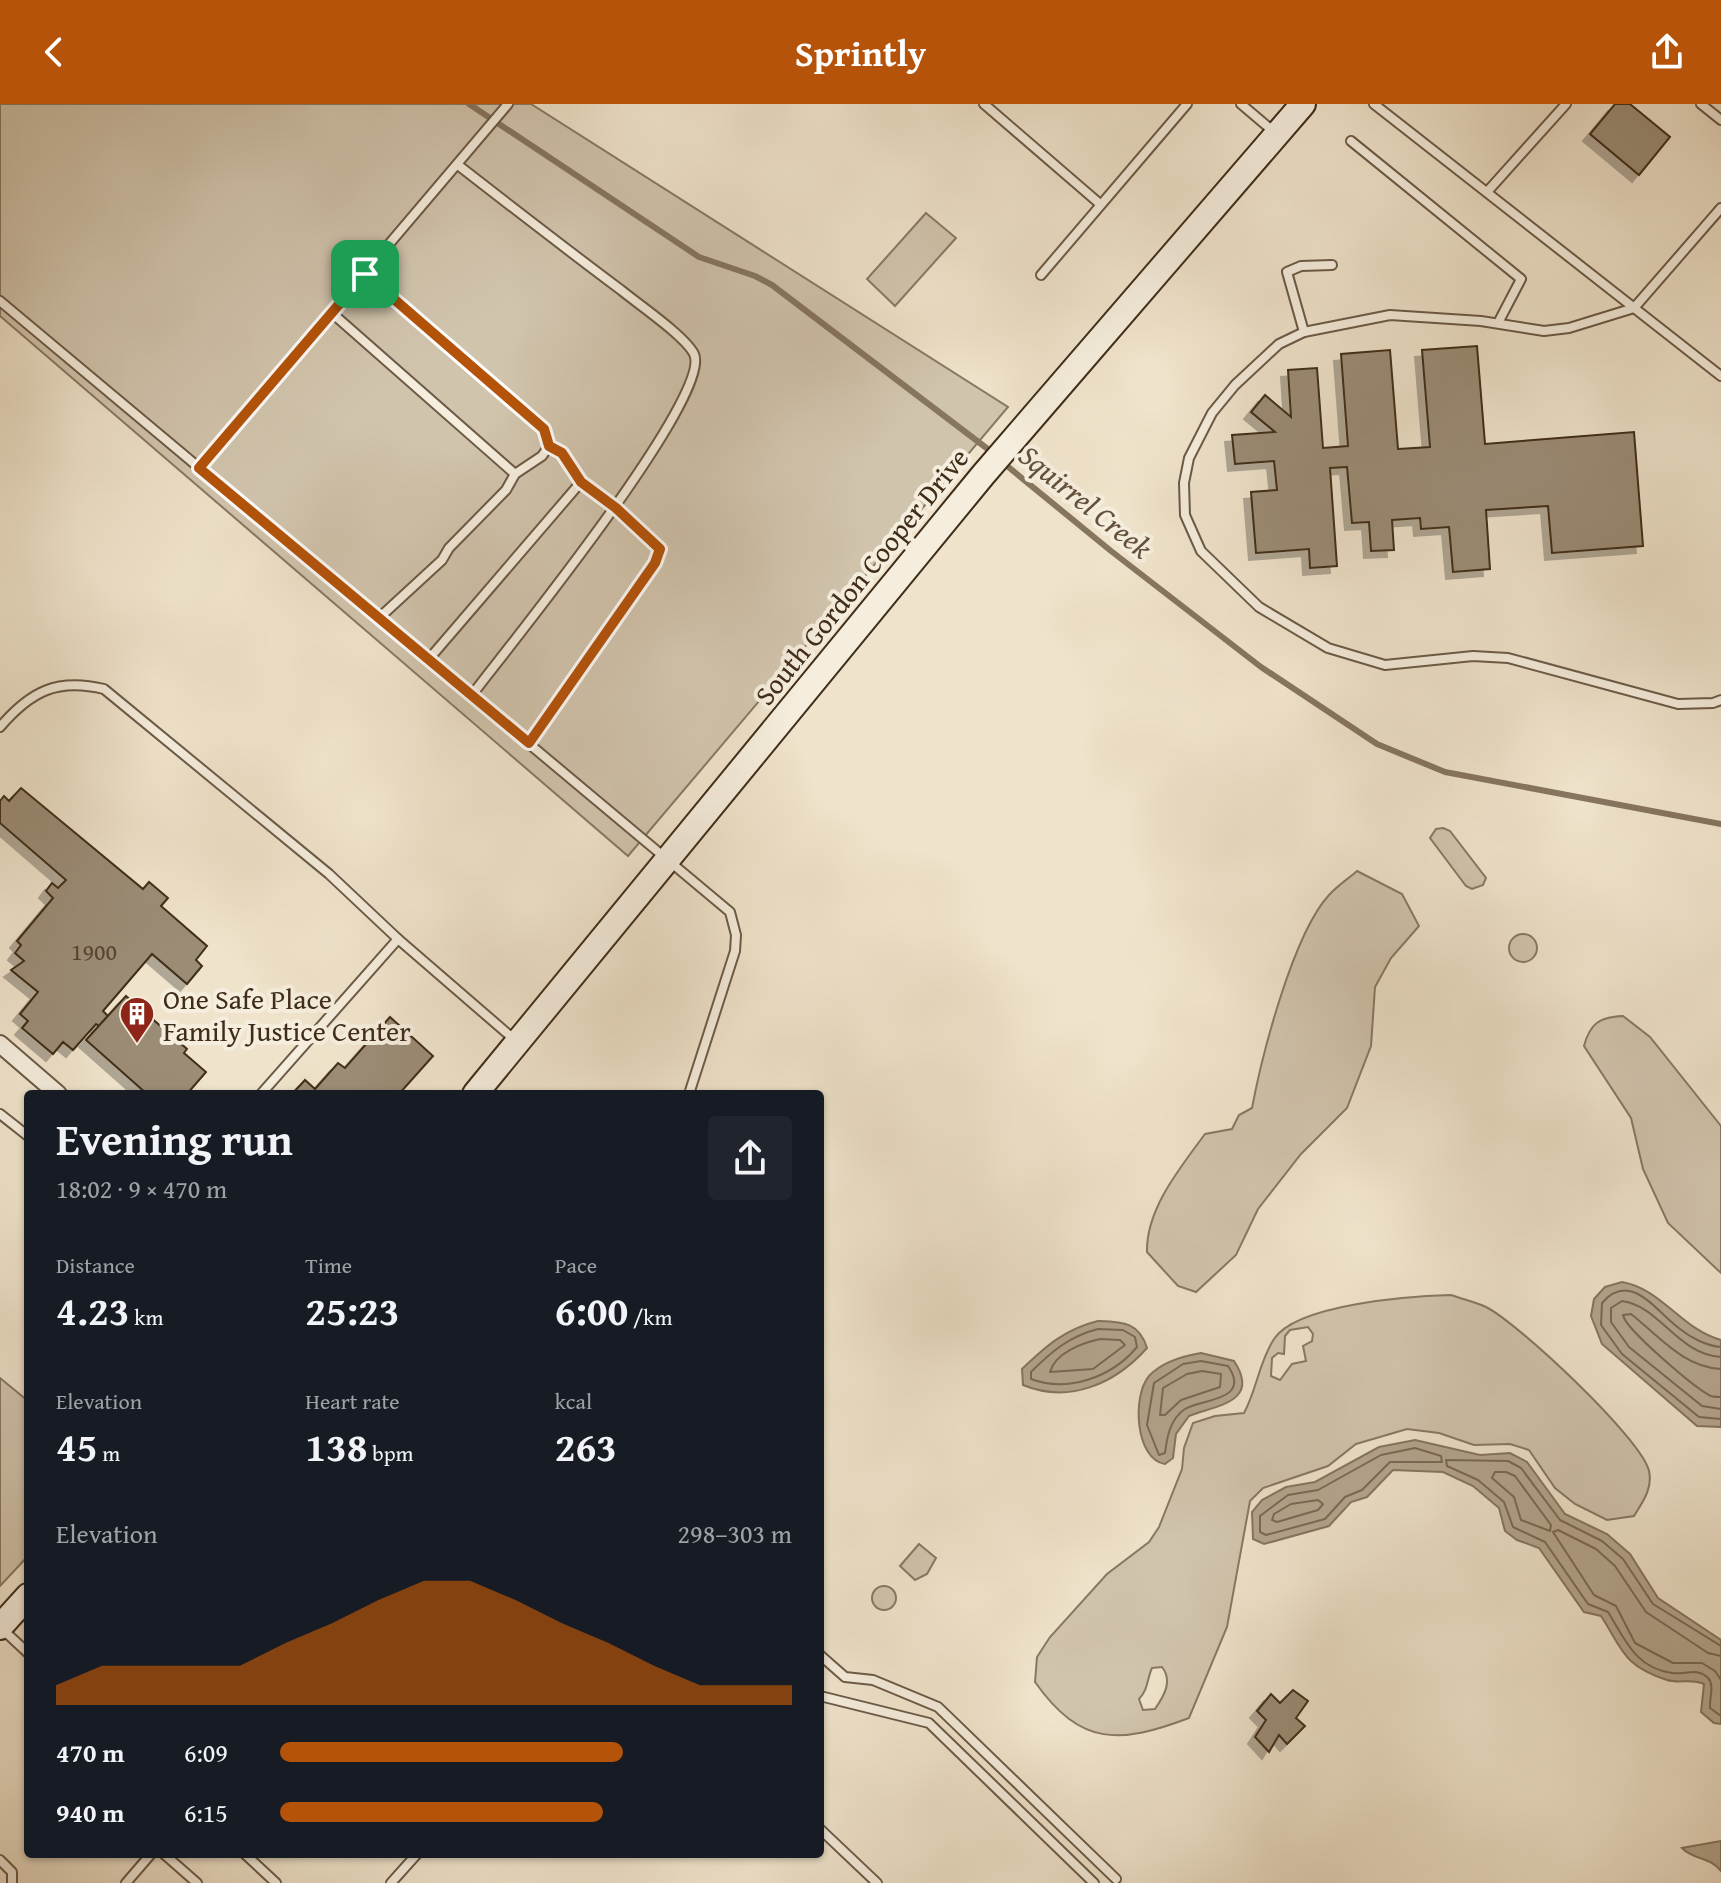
<!DOCTYPE html>
<html lang="en">
<head>
<meta charset="utf-8">
<style>
	:root { --surface:#171b24; --page:#20242c; --text:#f1f3f6; --muted:#9ea1a6; --accent:#b45309 }
	body { margin:0; font-family:"Gentium Book Plus",serif; background:var(--page); color:var(--text); height:100vh; display:flex; flex-direction:column; font-size:30px; white-space:nowrap }
	* { box-sizing:border-box; margin:0 }
	p { font-size:26px; color:var(--muted) }
	.icon { flex:none; width:44px; height:44px; fill:none; stroke:currentColor; stroke-width:2; stroke-linecap:round; stroke-linejoin:round }
	.map { position:relative; flex:1; overflow:hidden }
	.side { position:absolute; left:24px; top:986px; width:800px; height:768px; display:flex; flex-direction:column; background:var(--surface); border-radius:8px; box-shadow:0 2px 6px #0004 }
	.side>* { flex:none }
	.pin { position:absolute; display:grid; place-items:center; width:68px; height:68px; color:#fff; margin:-34px; border-radius:16px; box-shadow:0 4px 12px #0006 }
	.round { display:grid; place-items:center; flex:none; width:84px; height:84px; border-radius:8px; background:var(--page) }
	.headline { display:flex; align-items:center; justify-content:space-between; height:136px; padding:0 32px }
	h1 { font-size:44px; font-weight:600; line-height:60px }
	.stats { display:grid; grid-template-columns:repeat(3,1fr); gap:12px; height:136px; padding:8px 32px }
	.stats div { display:grid; align-content:center }
	.stats b { font-size:40px; font-weight:600 }
	.stats small { font-size:22px; font-weight:400 }
	.stats p { font-size:22px }
	.chart { height:224px; padding:16px 32px }
	.chart p { display:flex; justify-content:space-between }
	.chart svg { width:100%; height:144px; margin-top:8px; fill:var(--accent); opacity:.7 }
	ul { padding:0 32px; list-style:none; font-size:26px }
	li { display:grid; grid-template-columns:128px 96px 1fr; align-items:center; height:60px }
	li i { height:20px; border-radius:10px; background:var(--accent) }
	header { display:flex; justify-content:space-between; align-items:center; height:104px; padding:0 32px; background:var(--accent); color:#fff; font-size:36px; font-weight:600 }
	.map>svg:first-child { display:block }
	.green { fill:#d1c4ad; stroke:#887863; stroke-width:2; fill-rule:evenodd }
	.water { fill:#b4a58e; stroke:#86755f; stroke-width:2 }
	.lines { fill:none; stroke-linecap:round; stroke-linejoin:round }
	.shore { stroke:#7a6954; stroke-width:2 }
	.stream { stroke:#86755f; stroke-width:6 }
	.building { fill:#9b8c76; stroke:#402d19; stroke-width:2; filter:url(#shadow) }
	.lane-casing { stroke:#6c5a46; stroke-width:12 }
	.street-casing { stroke:#6c5a46; stroke-width:20 }
	.secondary-casing { stroke:#402d19; stroke-width:28 }
	.lane { stroke:#f5eddd; stroke-width:8 }
	.street { stroke:#f5eddd; stroke-width:16 }
	.secondary { stroke:#f5eddd; stroke-width:24 }
	.route-casing { stroke:#fff; stroke-width:16 }
	.route { stroke:#b45309; stroke-width:10 }
	.labels { text-anchor:middle; dominant-baseline:central; stroke-width:8; stroke-linejoin:round; paint-order:stroke }
	.number-label { font-size:24px; fill:#574530 }
	.street-label { font-size:28px; fill:#402d19; stroke:#f5eddd }
	.poi-label { font-size:28px; fill:#402d19; stroke:#f5eddd; text-anchor:start }
	.water-label { font-size:30px; font-style:italic; fill:#63513c; stroke:#f5eddd }
</style>
</head>
<body>
<header><svg class="icon" aria-label="back" viewBox="0 0 24 24"><path d="M15 5l-7 7 7 7"/></svg>Sprintly<svg class="icon" aria-label="share" viewBox="0 0 24 24"><path d="M12 15V3M7 8l5-5 5 5M5 13v7h14v-7"/></svg></header>
<div class="map">
<svg width="1721" height="1779" viewBox="0 0 1721 1779">
	<defs>
		<filter id="shadow"><feDropShadow dx="-7" dy="7" stdDeviation="0" flood-color="#0004"/></filter>
	</defs>
	<rect width="100%" height="100%" fill="#efe3cb"/>
	<filter id="stains"><feTurbulence type="fractalNoise" baseFrequency=".0025" numOctaves="4"/><feColorMatrix values="0 0 0 0 .2 0 0 0 0 .09 0 0 0 0 .02 0 0 0 .5 -.17"/></filter>
	<radialGradient id="worn" r=".72"><stop offset=".6" stop-color="#630" stop-opacity="0"/><stop offset="1" stop-color="#630" stop-opacity=".3"/></radialGradient>
	<!-- green -->
	<g class="green">
		<polygon points="0,0 531,0 1008,303 628,752 0,212"/>
		<polygon points="926,109 956,134 895,202 867,175"/>
		<polygon points="1443,724 1450,727 1486,774 1483,781 1472,785 1466,782 1430,734 1436,725"/>
		<path d="M1357,767L1402,790L1419,822L1391,854L1375,883L1371,942L1347,1004L1301,1050L1258,1105L1236,1151L1196,1188L1178,1182L1147,1148C1146,1105 1180,1064 1205,1030L1232,1025L1239,1011L1252,1004C1262,951 1293,830 1329,791C1337,782 1348,775 1357,767Z"/>
		<circle cx="1523" cy="844" r="14"/>
		<path d="M1623,912L1650,933L1721,1022V1169L1668,1119L1643,1065L1631,1014L1584,942C1590,919 1600,913 1623,912Z"/>
		<path d="M1451,1191C1462,1195 1475,1198 1486,1203C1518,1219 1642,1335 1649,1367C1653,1385 1642,1399 1634,1412L1607,1416L1575,1400L1555,1384L1529,1346L1510,1340L1474,1341L1439,1329L1407,1325L1356,1340L1328,1362L1263,1384L1250,1397L1227,1523L1189,1614C1120,1640 1081,1643 1035,1578L1037,1553L1050,1533L1107,1470L1149,1438L1159,1423L1182,1365L1184,1344L1193,1319L1215,1312L1244,1309C1257,1285 1259,1258 1274,1235C1297,1200 1411,1192 1451,1191ZM1308,1223L1313,1230L1312,1237L1303,1242L1306,1257L1292,1260L1280,1276L1271,1272L1272,1254L1278,1249L1284,1250L1285,1232L1290,1226ZM1162,1563C1173,1577 1164,1592 1155,1605L1143,1606L1139,1595C1148,1586 1147,1575 1152,1564Z"/>
		<polygon points="0,1274 28,1297 28,1452 0,1482"/>
		<polygon points="919,1440 936,1454 927,1470 915,1476 900,1462"/>
		<circle cx="884" cy="1494" r="12"/>
	</g>
	<!-- water -->
	<g class="water">
		<path d="M1622,1178C1662,1185 1681,1225 1721,1236V1323L1697,1322L1602,1240L1591,1212L1594,1195L1605,1183Z"/>
		<path d="M1098,1217C1123,1218 1139,1218 1147,1244C1115,1280 1069,1300 1023,1281L1022,1265C1046,1242 1065,1225 1098,1217Z"/>
		<path d="M1201,1249L1234,1257C1262,1299 1213,1302 1189,1312L1176,1330L1173,1354L1165,1360C1135,1355 1132,1292 1149,1272C1162,1258 1183,1252 1201,1249Z"/>
		<path d="M1415,1336L1480,1351L1510,1349L1527,1358L1565,1410L1607,1430L1630,1450L1658,1494L1721,1536V1620L1714,1619L1701,1608L1704,1580C1691,1574 1680,1580 1667,1576C1623,1562 1623,1546 1601,1512L1584,1508L1539,1444L1517,1436L1505,1427L1499,1404L1473,1382L1443,1368L1393,1366L1367,1393L1351,1398L1329,1422L1264,1440L1253,1435L1252,1408L1262,1396L1286,1383L1315,1378L1379,1343Z"/>
		<path d="M1721,1737V1767C1711,1753 1693,1756 1682,1744Z"/>
	</g>
	<g class="lines">
		<!-- shore -->
		<g class="shore">
			<path d="M1098,1225L1123,1226L1135,1233L1137,1243C1112,1273 1068,1289 1031,1275V1268C1052,1247 1070,1232 1098,1225Z"/>
			<path d="M1100,1235L1120,1236L1125,1241L1093,1265L1050,1268C1055,1249 1082,1239 1100,1235Z"/>
			<path d="M1721,1243C1707,1242 1691,1234 1680,1225C1657,1209 1631,1165 1602,1199L1601,1221L1622,1250L1699,1313L1721,1315"/>
			<path d="M1721,1253C1677,1250 1660,1202 1622,1197L1611,1204V1218L1629,1243L1702,1302L1721,1305"/>
			<path d="M1201,1257L1228,1262C1252,1297 1201,1295 1185,1305C1170,1315 1167,1333 1165,1349L1159,1351L1147,1321L1154,1279L1183,1260Z"/>
			<path d="M1721,1265C1683,1263 1659,1232 1631,1210L1623,1211C1625,1225 1694,1283 1709,1291C1711,1293 1718,1293 1721,1293"/>
			<polygon points="1202,1267 1221,1270 1220,1283 1181,1296 1165,1311 1160,1311 1163,1284 1187,1270"/>
			<polygon points="1415,1344 1441,1352 1442,1358 1390,1358 1362,1386 1345,1393 1325,1415 1266,1431 1260,1428 1260,1412 1288,1391 1318,1386 1381,1351"/>
			<polygon points="1495,1368 1506,1368 1515,1372 1551,1421 1550,1427 1521,1416 1514,1393 1492,1374"/>
			<polygon points="1318,1396 1323,1400 1318,1406 1277,1418 1272,1416 1274,1410 1291,1400"/>
			<path d="M1721,1542L1653,1500L1623,1455L1602,1437L1560,1416L1521,1364L1508,1357L1446,1356L1447,1362L1478,1376L1504,1398L1513,1423L1545,1438L1588,1500L1608,1508C1625,1535 1635,1564 1672,1569C1685,1571 1697,1563 1708,1574C1715,1581 1709,1595 1710,1604L1721,1612"/>
			<polyline points="1721,1552 1708,1549 1646,1508 1615,1462 1596,1445 1558,1426 1553,1428 1594,1491 1616,1502 1635,1539 1673,1559 1702,1559 1715,1567 1721,1576"/>
		</g>
		<!-- stream -->
		<g class="stream">
			<polyline points="469,0 699,153 755,172 772,181 993,349"/>
			<polyline points="1001,357 1111,447 1261,563 1377,640 1445,668 1721,720"/>
		</g>
	</g>
	<!-- building -->
	<g class="building">
		<polygon points="1615,0 1630,0 1670,33 1639,71 1590,30"/>
		<polygon points="1477,242 1485,340 1634,328 1643,442 1552,449 1548,402 1486,406 1490,465 1453,468 1449,423 1421,425 1420,414 1392,416 1394,446 1371,447 1369,418 1352,419 1347,363 1330,364 1337,462 1310,464 1309,445 1256,449 1251,388 1277,386 1274,357 1235,360 1232,331 1275,328 1251,308 1265,291 1291,313 1288,266 1317,264 1323,344 1348,342 1341,250 1390,246 1398,345 1430,343 1422,246"/>
		<polygon points="21,684 143,785 149,778 168,794 161,802 207,842 196,856 202,862 187,880 152,850 103,907 108,912 99,922 96,920 73,946 63,938 53,950 22,924 28,917 20,910 38,888 11,866 24,857 15,849 21,841 17,837 53,794 46,787 52,779 58,784 66,776 0,719 0,697 4,692 9,697"/>
		<polygon points="126,892 187,945 184,949 206,968 187,990 147,990 86,936"/>
		<polygon points="390,913 433,952 399,990 292,990 305,976 315,985 338,959 345,964"/>
		<polygon points="1293,1586 1308,1597 1296,1614 1305,1622 1287,1640 1279,1631 1269,1648 1255,1633 1266,1616 1257,1607 1271,1590 1280,1599"/>
	</g>
	<g class="lines">
		<defs>
			<g id="lane">
				<polyline points="984,0 1100,100"/>
				<polyline points="1241,0 1274,28"/>
				<polyline points="1374,0 1721,272"/>
				<polyline points="1701,0 1721,16"/>
				<polyline points="1351,37 1521,175 1498,219"/>
				<path d="M458,61C512,103 566,145 621,186C638,200 685,232 694,250C714,291 505,547 472,591"/>
				<polyline points="1487,88 1566,0"/>
				<polyline points="1721,104 1634,204 1569,224 1544,227 1481,217 1390,211 1304,228 1279,240 1235,281 1212,309 1189,354 1184,379 1185,411 1201,447 1259,503 1328,544 1385,561 1473,552 1508,554 1678,600 1713,599 1721,596"/>
				<polyline points="365,170 544,325 549,342 562,349 581,378 616,404 660,445 655,459 529,639"/>
				<polyline points="1041,171 1187,0"/>
				<polyline points="0,197 730,808 736,831 735,847 689,990"/>
				<polyline points="332,209 515,370"/>
				<polyline points="1304,228 1287,168 1301,162 1332,161"/>
				<polyline points="199,364 508,0"/>
				<polyline points="379,514 442,456 449,444 506,386 515,370 542,352 549,342"/>
				<polyline points="429,555 581,378"/>
				<path d="M0,623C31,587 57,574 104,585L329,770L398,835"/>
				<polyline points="261,990 398,835 516,937"/>
				<polyline points="0,1010 28,1032"/>
				<polyline points="2,1525 28,1549"/>
				<polyline points="820,1551 845,1573 873,1576 938,1603 1116,1775"/>
				<polyline points="820,1592 929,1619 1094,1779"/>
				<polyline points="820,1725 877,1779"/>
				<polyline points="164,1750 197,1779"/>
				<polyline points="245,1750 276,1779"/>
				<polyline points="0,1756 12,1768 12,1779"/>
				<polyline points="126,1779 151,1750"/>
				<polyline points="391,1779 417,1750"/>
			</g>
			<polyline id="street" points="0,940 58,990"/>
			<g id="secondary">
				<polyline points="475,990 983,371 1303,0"/>
				<polyline points="0,1523 28,1492"/>
			</g>
		</defs>
		<!-- lane casing -->
		<use href="#lane" class="lane-casing"/>
		<!-- street casing -->
		<use href="#street" class="street-casing"/>
		<!-- secondary casing -->
		<use href="#secondary" class="secondary-casing"/>
		<!-- lane -->
		<use href="#lane" class="lane"/>
		<!-- street -->
		<use href="#street" class="street"/>
		<!-- secondary -->
		<use href="#secondary" class="secondary"/>
	</g>
	<g class="lines">
		<defs>
			<polygon id="route" points="365,170 544,325 549,342 562,349 581,378 616,404 660,445 655,459 529,639 199,364"/>
		</defs>
		<!-- route casing -->
		<use href="#route" class="route-casing"/>
		<!-- route -->
		<use href="#route" class="route"/>
	</g>
	<!-- icons -->
	<defs>
		<symbol id="building-pin" viewBox="-11 -11 22 30"><path d="M0 17L-7.5 6A9.5 9.5 0 1 1 7.5 6Z" fill="#8f2418" stroke="#f5eddd"/><path d="M-4-6H4V6H1V3H-1V6H-4ZM-2.5-4.3h1.7v1.8h-1.7ZM.8-4.3h1.7v1.8H.8ZM-2.5-1h1.7V.8h-1.7ZM.8-1h1.7V.8H.8Z" fill="#fff"/></symbol>
	</defs>
	<g fill-rule="evenodd">
		<use href="#building-pin" x="117" y="890" width="40" height="54"/>
	</g>
	<g class="labels">
		<!-- number labels -->
		<g class="number-label">
			<text x="94" y="847">1900</text>
		</g>
		<!-- street labels -->
		<g class="street-label">
			<text transform="translate(861 472) rotate(-51)">South Gordon Cooper Drive</text>
		</g>
		<!-- poi labels -->
		<g class="poi-label">
			<text x="163" y="894">One Safe Place<tspan x="163" dy="32">Family Justice Center</tspan></text>
		</g>
		<!-- water labels -->
		<g class="water-label">
			<text transform="translate(1086 397) rotate(39)">Squirrel Creek</text>
		</g>
	</g>
	<rect width="100%" height="100%" filter="url(#stains)"/>
	<rect width="100%" height="100%" fill="url(#worn)"/>
</svg>
<div class="pin" style="left:365px;top:170px;background:#1e9e55"><svg class="icon" aria-label="arrive" viewBox="0 0 24 24"><path d="M6 21V4h12l-3 4 3 4H6"/></svg></div>
<section class="side">
<div class="headline"><div><h1>Evening run</h1><p>18:02 · 9 × 470 m</p></div><a class="round"><svg class="icon" aria-label="share" viewBox="0 0 24 24"><path d="M12 15V3M7 8l5-5 5 5M5 13v7h14v-7"/></svg></a></div>
<div class="stats">
<div><p>Distance</p><b>4.23<small> km</small></b></div>
<div><p>Time</p><b>25:23</b></div>
<div><p>Pace</p><b>6:00<small> /km</small></b></div>
</div>
<div class="stats">
<div><p>Elevation</p><b>45<small> m</small></b></div>
<div><p>Heart rate</p><b>138<small> bpm</small></b></div>
<div><p>kcal</p><b>263</b></div>
</div>
<div class="chart"><p><span>Elevation</span>298–303 m</p>
<svg viewBox="0 0 160 44" preserveAspectRatio="none"><path d="M0 44V38L10 32L20 32L30 32L40 32L50 25L60 19L70 12L80 6L90 6L100 12L110 19L120 25L130 32L140 38L150 38L160 38V44z"/></svg>
</div>
<ul>
<li><b>470 m</b>6:09<i style="width:67%"></i></li>
<li><b>940 m</b>6:15<i style="width:63%"></i></li>
</ul>
</section>
</div>
</body>
</html>
